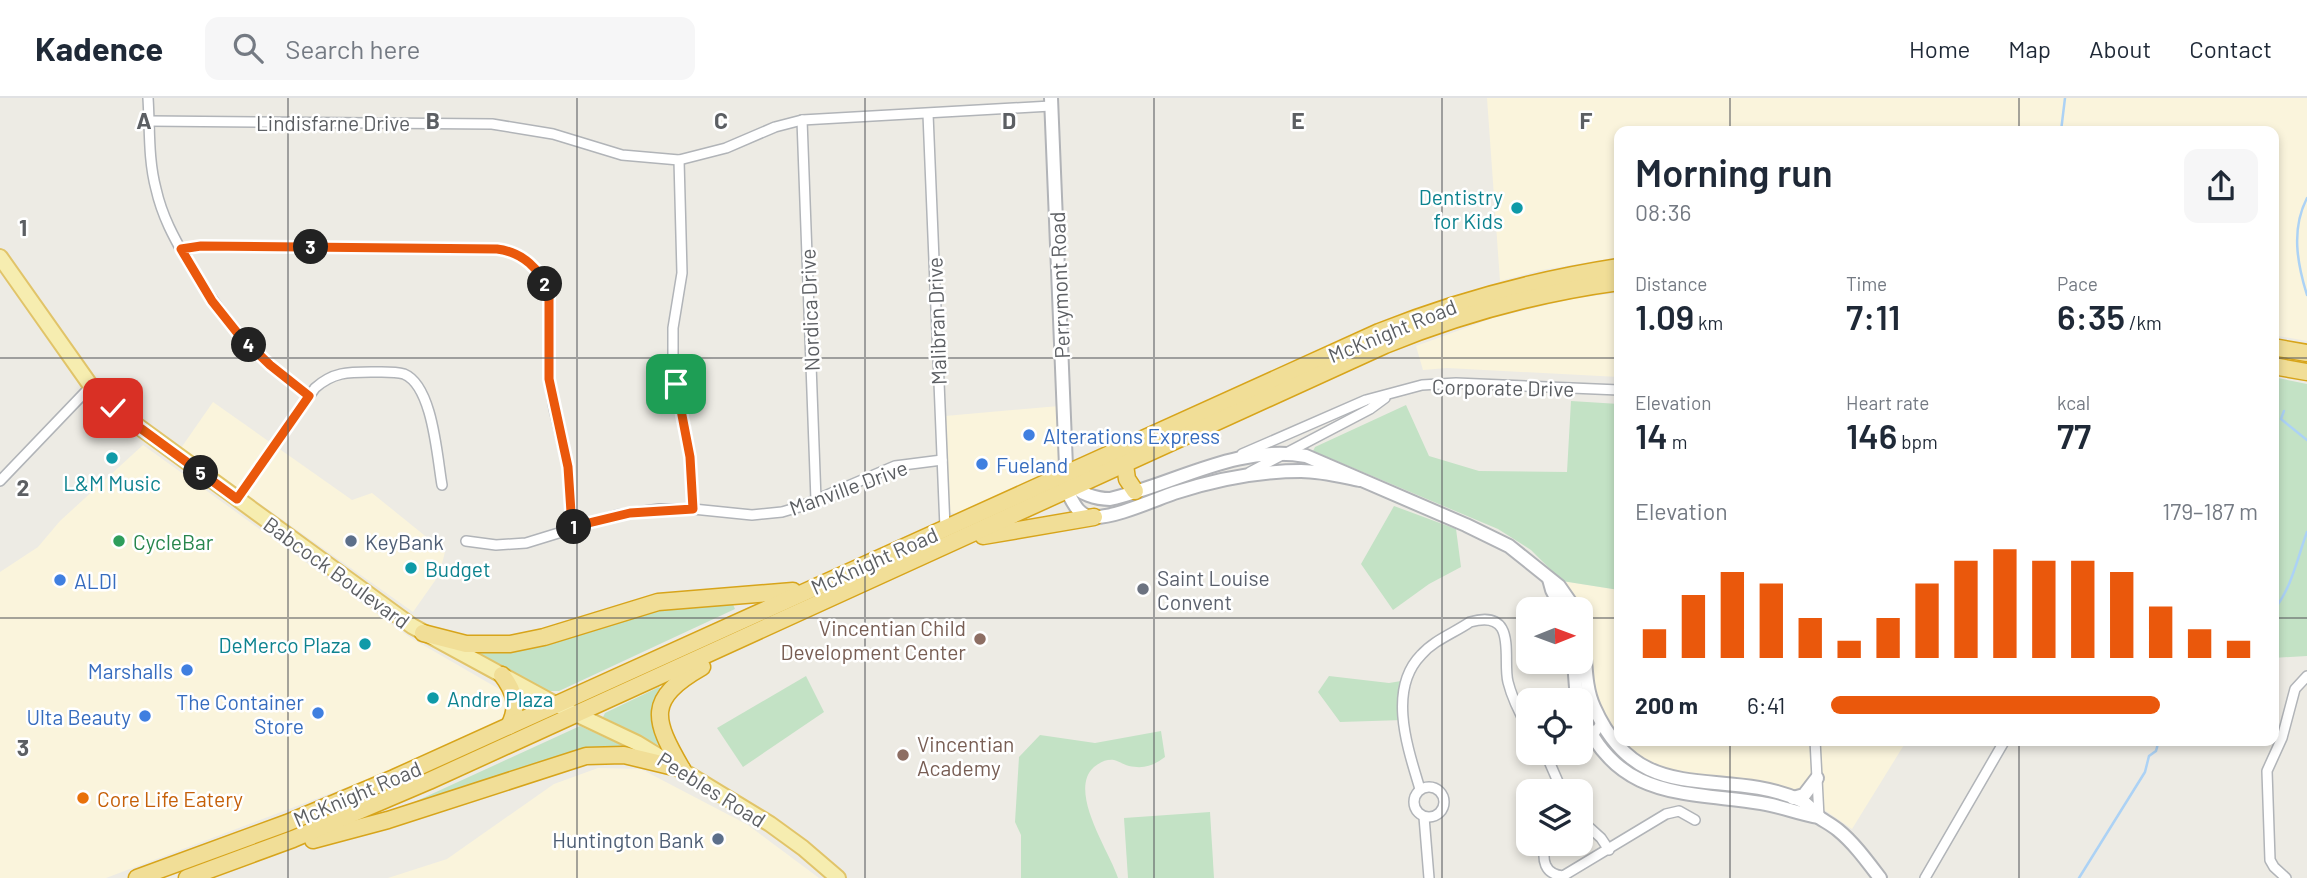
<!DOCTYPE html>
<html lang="en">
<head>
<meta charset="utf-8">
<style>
	:root { --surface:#fff; --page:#f6f6f7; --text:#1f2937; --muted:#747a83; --line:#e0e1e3; --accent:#ea580c }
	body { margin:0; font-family:Barlow,sans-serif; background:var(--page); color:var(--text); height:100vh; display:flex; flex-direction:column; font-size:26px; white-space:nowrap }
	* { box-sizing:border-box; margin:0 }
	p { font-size:23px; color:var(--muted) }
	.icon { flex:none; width:38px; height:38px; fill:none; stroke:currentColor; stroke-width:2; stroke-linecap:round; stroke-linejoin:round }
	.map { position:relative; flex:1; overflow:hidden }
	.drawer { position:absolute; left:1614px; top:28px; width:665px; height:620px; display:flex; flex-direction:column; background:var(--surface); border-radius:14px; box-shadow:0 4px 10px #0003 }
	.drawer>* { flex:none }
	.needle { width:46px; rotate:89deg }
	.fabs { position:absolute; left:1516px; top:499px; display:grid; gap:14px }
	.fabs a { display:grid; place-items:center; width:77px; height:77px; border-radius:14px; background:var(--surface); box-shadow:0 4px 10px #0003; font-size:35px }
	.pin { position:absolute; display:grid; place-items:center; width:60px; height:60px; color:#fff; margin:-30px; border-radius:14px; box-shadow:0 4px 10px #0006 }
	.km { position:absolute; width:35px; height:35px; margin:-18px; border-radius:50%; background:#222; color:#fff; font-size:19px; line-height:35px; text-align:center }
	.round { display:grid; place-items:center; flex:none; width:74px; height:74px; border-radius:14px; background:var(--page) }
	.headline { display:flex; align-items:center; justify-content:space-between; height:119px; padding:0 21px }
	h1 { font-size:38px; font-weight:600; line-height:52px }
	.figures { display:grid; grid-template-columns:repeat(3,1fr); gap:10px; height:119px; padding:7px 21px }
	.figures div { display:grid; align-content:center }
	.figures b { font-size:35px; font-weight:600 }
	.figures small { font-size:19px; font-weight:400 }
	.figures p { font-size:19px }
	.chart { height:196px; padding:14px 21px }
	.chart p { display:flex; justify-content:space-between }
	.chart svg { width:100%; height:126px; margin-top:7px; stroke:var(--accent); stroke-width:6 }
	ul { padding:0 21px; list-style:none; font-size:23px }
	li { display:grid; grid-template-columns:112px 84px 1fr; align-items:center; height:52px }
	li i { height:18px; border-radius:9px; background:var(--accent) }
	header { display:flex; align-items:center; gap:42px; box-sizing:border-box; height:98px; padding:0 35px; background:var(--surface); border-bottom:2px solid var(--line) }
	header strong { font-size:33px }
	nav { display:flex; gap:38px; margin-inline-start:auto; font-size:24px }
	.search { width:490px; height:63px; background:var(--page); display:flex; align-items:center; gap:18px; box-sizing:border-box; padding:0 24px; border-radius:14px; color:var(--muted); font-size:26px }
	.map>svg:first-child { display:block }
	.commercial { fill:#faf4dc }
	.green { fill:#c3e2c5 }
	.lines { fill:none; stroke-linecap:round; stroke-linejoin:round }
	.stream { stroke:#acd2f5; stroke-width:2.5 }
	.street-casing { stroke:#b1b4b8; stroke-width:12 }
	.secondary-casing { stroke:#b1b3b7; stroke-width:16 }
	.primary-casing { stroke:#e1c469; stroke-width:18 }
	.highway-casing { stroke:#d7a41a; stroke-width:19 }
	.street { stroke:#fff; stroke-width:9 }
	.secondary { stroke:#fff; stroke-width:12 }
	.primary { stroke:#f6edb0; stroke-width:14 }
	.highway { stroke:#f1de97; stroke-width:16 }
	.route-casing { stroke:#fff; stroke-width:14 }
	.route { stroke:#ea580c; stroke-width:9 }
	.grid { fill:none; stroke:#5c5f63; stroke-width:2; stroke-opacity:0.55 }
	.culture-dot { fill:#0f9aa8; stroke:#fff; stroke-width:2.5 }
	.shop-dot { fill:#3f7fe0; stroke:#fff; stroke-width:2.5 }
	.leisure-dot { fill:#2e9e5b; stroke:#fff; stroke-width:2.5 }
	.service-dot { fill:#5c6f8a; stroke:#fff; stroke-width:2.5 }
	.worship-dot { fill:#6b7280; stroke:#fff; stroke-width:2.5 }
	.education-dot { fill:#8d6e63; stroke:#fff; stroke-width:2.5 }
	.food-dot { fill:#e8710a; stroke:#fff; stroke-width:2.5 }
	.labels { text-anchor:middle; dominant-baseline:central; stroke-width:5; stroke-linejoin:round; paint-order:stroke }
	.street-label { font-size:21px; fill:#5c5f63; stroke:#fff }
	.culture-label { font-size:21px; fill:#0d838f; stroke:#fff; text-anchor:end }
	.shop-label { font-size:21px; fill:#366cbe; stroke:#fff; text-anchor:start }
	.leisure-label { font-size:21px; fill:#27864d; stroke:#fff; text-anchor:start }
	.service-label { font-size:21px; fill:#4e5e75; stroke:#fff; text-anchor:start }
	.worship-label { font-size:21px; fill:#5b616d; stroke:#fff; text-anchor:start }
	.education-label { font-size:21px; fill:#785e54; stroke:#fff; text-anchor:end }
	.food-label { font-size:21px; fill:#c56008; stroke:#fff; text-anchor:start }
	.grid-label { font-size:23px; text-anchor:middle; font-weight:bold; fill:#5c5f63; stroke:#fff; stroke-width:5; stroke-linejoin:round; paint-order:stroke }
</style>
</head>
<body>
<header>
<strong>Kadence</strong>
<div class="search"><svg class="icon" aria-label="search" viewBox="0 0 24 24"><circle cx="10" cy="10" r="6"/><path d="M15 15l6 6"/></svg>Search here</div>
<nav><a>Home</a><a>Map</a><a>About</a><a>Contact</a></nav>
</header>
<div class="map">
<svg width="2307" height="780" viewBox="0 0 2307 780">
	<rect width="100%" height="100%" fill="#edebe4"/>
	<!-- commercial -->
	<g class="commercial">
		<polygon points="1487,0 2307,0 2307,243 2273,237 2273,33 1619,33 1619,159 1542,172 1500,183"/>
		<polygon points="1619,195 1619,279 1447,270 1423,272 1416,248 1493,220 1576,200"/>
		<polygon points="213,304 352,402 372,395 445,454 439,477 413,514 181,350"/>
		<polygon points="1059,308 1061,363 1048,373 956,416 949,414 945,318"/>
		<polygon points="143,347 411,540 506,595 510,606 506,620 379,677 106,780 0,780 0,474 38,449 60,423"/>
		<polygon points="1562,483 1619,492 1619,641 1594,596 1589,538 1583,516"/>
		<polygon points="1620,642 1907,642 1852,731 1797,693 1673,675 1642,663"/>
		<polygon points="598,670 641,671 748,727 819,780 388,780 447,761 554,686"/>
	</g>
	<!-- green -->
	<g class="green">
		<polygon points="2273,279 2307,286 2307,558 2273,560"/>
		<polygon points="1571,303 1619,306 1619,492 1562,483 1531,452 1498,431 1313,353 1315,349 1406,307 1429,358 1479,373 1567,374"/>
		<polygon points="1394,408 1456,431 1461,469 1429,486 1393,512 1361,466"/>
		<polygon points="732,504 735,511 559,593 549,593 473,555 664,509"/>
		<polygon points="806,578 824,614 743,669 717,630"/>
		<polygon points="1329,578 1389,585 1407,582 1403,622 1340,624 1318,594"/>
		<polygon points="659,589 662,592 653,621 660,648 603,619 605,615"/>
		<polygon points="580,628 639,655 589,652 564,657 402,712 399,711"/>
		<path d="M1161,633L1165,659C1153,668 1144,671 1129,668C1124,667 1119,663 1114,662C1107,661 1100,664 1094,669C1067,693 1110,754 1118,780H1021V737L1015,724L1019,659L1040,637L1095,645Z"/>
		<polygon points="1210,714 1214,780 1128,780 1124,720"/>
	</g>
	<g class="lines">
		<!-- stream -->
		<g class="stream">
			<polyline points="2061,33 2065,0"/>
			<path d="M2307,197C2297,165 2291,131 2307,100"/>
			<polyline points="2284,313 2281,321 2307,342"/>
			<path d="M2273,513C2292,490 2297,461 2307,434"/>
			<polyline points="2079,780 2145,674 2149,658 2156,653 2159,642"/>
		</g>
		<defs>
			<g id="street">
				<path d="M148,0C150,30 148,61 156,91C162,118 174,140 188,164C224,223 253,257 309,298"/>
				<polyline points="928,16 945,430"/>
				<polyline points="802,22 816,402"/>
				<polyline points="149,23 492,26 553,36 622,57 679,62 726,50 775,29 802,22 1051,8"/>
				<polyline points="679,62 682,175 673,230 673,263 690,358 693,411"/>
				<path d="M181,151L201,148L497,151C523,154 541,171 549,196V281L554,310L568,369L572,430"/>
				<polyline points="1242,356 1366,302 1422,287 1456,285 1619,292"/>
				<polyline points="1250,374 1370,311 1385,300"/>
				<polyline points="0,383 91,288"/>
				<path d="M237,401L315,290C333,274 348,274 371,274C381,274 394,273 404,276C433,288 437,359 442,387"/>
				<polyline points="466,443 496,447 526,445 617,417 659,411 693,411 752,417 782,414 799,409 895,368 942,362"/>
				<polyline points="1815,642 1819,719"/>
				<polyline points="1580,645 1593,638 1601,625"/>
				<polyline points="1545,654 1562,693"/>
				<circle cx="1429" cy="704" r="15"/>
				<path d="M1420,691C1408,651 1387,592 1421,557C1434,542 1454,535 1470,524C1519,510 1502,561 1508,584C1512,600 1520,616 1528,630"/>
				<polyline points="1424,719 1429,780"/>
				<polyline points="1580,721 1601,740 1609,752"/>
				<path d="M1545,746C1542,762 1544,776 1563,778L1666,716L1679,713L1695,722"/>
				<polyline points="1925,780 2005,642"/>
				<polyline points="2286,780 2274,769 2270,762 2267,673 2282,640 2295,591 2307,578"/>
			</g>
			<g id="secondary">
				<path d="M1051,0L1067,393C1073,404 1078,418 1092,419C1112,421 1154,402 1174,395C1214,382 1259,373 1301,373C1321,373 1340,378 1360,382"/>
				<path d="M1071,384C1078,396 1097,401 1110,401C1176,386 1236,346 1306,358L1466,427L1509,448L1559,488L1575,511"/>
				<polyline points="1549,481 1552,492 1562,511"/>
				<path d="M1580,526C1588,553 1582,583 1594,609C1640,713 1720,667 1800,702C1809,706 1813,714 1820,720C1826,724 1832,727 1838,732C1854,745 1867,763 1880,780"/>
				<polyline points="1574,564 1577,602"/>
				<path d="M1580,613C1616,702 1683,693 1761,705C1781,708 1799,716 1819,719"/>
				<polyline points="1793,700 1804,697 1817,680"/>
			</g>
			<polyline id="primary" points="0,159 91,288 113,310 412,528 557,607 637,645 770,726 803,750 838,780"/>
			<g id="highway">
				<polyline points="2273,249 2307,255"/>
				<polyline points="2273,268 2307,274"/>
				<polyline points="1125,367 1127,381 1135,393"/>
				<polyline points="983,438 1094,419"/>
				<polyline points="423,535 466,546 510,546 544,539 658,504 793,493"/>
				<path d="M502,577C515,594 519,609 509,628"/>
				<path d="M682,671C653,621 646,601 702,569"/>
				<polyline points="313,742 388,722 586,658 624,657 682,671"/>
				<path d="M137,780L287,725L394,680L1379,234C1457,203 1535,182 1619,169"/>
				<path d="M187,780L293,741L429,683L1385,247C1461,216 1537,195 1619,184"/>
			</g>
		</defs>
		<!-- street casing -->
		<use href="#street" class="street-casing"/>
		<!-- secondary casing -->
		<use href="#secondary" class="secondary-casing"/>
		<!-- primary casing -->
		<use href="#primary" class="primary-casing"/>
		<!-- highway casing -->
		<use href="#highway" class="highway-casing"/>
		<!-- street -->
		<use href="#street" class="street"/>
		<!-- secondary -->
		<use href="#secondary" class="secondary"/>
		<!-- primary -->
		<use href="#primary" class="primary"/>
		<!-- highway -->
		<use href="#highway" class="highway"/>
	</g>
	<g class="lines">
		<defs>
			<path id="route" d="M113,310L237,401L309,298L270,267L239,237L212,203L181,151L201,148L497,151C522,154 541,171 549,195V281L568,369L572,429L630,415L693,411L690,359L676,286"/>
		</defs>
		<!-- route casing -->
		<use href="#route" class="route-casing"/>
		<!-- route -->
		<use href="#route" class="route"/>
	</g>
	<!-- grid -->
	<path class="grid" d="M288,0V780M577,0V780M865,0V780M1154,0V780M1442,0V780M1730,0V33M2019,0V33M0,260H1619M2273,260H2307M0,520H1528M1580,520H1619M2273,520H2307M1730,642V780M2019,642V780"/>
	<!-- markers -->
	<g class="culture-dot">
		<circle cx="1517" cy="110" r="7"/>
		<circle cx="112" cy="360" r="7"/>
		<circle cx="411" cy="470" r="7"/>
		<circle cx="365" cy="546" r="7"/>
		<circle cx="433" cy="600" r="7"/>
	</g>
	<g class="shop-dot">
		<circle cx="1029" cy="337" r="7"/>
		<circle cx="982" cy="366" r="7"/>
		<circle cx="60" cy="482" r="7"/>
		<circle cx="187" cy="572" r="7"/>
		<circle cx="318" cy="615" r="7"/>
		<circle cx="145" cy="618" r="7"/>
	</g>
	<circle class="leisure-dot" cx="119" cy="443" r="7"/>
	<g class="service-dot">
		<circle cx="351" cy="443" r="7"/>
		<circle cx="718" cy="741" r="7"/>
	</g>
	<circle class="worship-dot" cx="1143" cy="491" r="7"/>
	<g class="education-dot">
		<circle cx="980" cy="541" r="7"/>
		<circle cx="903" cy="657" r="7"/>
	</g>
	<circle class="food-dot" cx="83" cy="700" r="7"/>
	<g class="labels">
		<!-- street labels -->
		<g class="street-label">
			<text x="333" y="24">Lindisfarne Drive</text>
			<text transform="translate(1059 187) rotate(-92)">Perrymont Road</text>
			<text transform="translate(809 212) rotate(-92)">Nordica Drive</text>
			<text transform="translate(936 223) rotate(-92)">Malibran Drive</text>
			<text transform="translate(1392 232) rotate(-22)">McKnight Road</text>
			<text transform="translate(1503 289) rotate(1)">Corporate Drive</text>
			<text transform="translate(848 389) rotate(-20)">Manville Drive</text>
			<text transform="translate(874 462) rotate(-24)">McKnight Road</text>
			<text transform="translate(337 474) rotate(36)">Babcock Boulevard</text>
			<text transform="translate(712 691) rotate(32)">Peebles Road</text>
			<text transform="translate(357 695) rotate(-23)">McKnight Road</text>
		</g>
		<!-- culture labels -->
		<g class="culture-label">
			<text x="1503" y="98">Dentistry<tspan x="1503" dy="24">for Kids</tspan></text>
			<text x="112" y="384" text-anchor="middle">L&amp;M Music</text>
			<text x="425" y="470" text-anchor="start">Budget</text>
			<text x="351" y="546">DeMerco Plaza</text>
			<text x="447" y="600" text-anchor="start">Andre Plaza</text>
		</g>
		<!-- shop labels -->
		<g class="shop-label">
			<text x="1043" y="337">Alterations Express</text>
			<text x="996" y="366">Fueland</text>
			<text x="74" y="482">ALDI</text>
			<text x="173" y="572" text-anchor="end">Marshalls</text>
			<text x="304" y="603" text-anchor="end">The Container<tspan x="304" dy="24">Store</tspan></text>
			<text x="131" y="618" text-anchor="end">Ulta Beauty</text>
		</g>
		<!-- leisure labels -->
		<g class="leisure-label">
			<text x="133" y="443">CycleBar</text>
		</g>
		<!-- service labels -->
		<g class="service-label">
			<text x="365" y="443">KeyBank</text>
			<text x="704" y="741" text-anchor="end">Huntington Bank</text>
		</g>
		<!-- worship labels -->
		<g class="worship-label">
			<text x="1157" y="479">Saint Louise<tspan x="1157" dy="24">Convent</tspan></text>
		</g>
		<!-- education labels -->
		<g class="education-label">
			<text x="966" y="529">Vincentian Child<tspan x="966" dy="24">Development Center</tspan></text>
			<text x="917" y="645" text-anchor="start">Vincentian<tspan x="917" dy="24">Academy</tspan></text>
		</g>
		<!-- food labels -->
		<g class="food-label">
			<text x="97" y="700">Core Life Eatery</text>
		</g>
	</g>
	<g class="grid-label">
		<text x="144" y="31">A</text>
		<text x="433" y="31">B</text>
		<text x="721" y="31">C</text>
		<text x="1009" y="31">D</text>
		<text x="1298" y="31">E</text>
		<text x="1586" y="31">F</text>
		<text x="23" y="138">1</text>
		<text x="23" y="398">2</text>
		<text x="23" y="658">3</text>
	</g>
</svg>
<div class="fabs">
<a><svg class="needle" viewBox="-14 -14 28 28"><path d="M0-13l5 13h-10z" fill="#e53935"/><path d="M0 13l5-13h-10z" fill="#747a83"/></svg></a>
<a><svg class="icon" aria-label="locate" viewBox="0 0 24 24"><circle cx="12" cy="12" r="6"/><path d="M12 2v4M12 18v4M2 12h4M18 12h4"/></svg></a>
<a><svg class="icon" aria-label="layers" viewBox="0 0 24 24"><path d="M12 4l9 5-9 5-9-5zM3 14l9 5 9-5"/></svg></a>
</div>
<div class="pin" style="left:676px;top:286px;background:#1e9e55"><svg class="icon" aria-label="arrive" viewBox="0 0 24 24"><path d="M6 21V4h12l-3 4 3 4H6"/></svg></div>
<div class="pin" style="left:113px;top:310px;background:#d93025"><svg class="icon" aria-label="check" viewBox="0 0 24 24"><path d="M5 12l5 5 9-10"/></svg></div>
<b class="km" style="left:574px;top:429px">1</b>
<b class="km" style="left:545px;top:186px">2</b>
<b class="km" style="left:311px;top:149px">3</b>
<b class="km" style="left:249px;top:247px">4</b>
<b class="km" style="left:201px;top:375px">5</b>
<section class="drawer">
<div class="headline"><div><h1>Morning run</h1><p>08:36</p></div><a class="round"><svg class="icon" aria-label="share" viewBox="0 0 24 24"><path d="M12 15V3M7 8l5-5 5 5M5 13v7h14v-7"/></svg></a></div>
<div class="figures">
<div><p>Distance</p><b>1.09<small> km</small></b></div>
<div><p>Time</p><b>7:11</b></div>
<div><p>Pace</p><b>6:35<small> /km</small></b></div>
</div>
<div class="figures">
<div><p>Elevation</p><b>14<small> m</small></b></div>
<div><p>Heart rate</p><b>146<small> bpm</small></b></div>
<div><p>kcal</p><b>77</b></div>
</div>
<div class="chart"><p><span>Elevation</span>179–187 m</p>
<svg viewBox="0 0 160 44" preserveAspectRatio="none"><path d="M5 44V34M15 44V22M25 44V14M35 44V18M45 44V30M55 44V38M65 44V30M75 44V18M85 44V10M95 44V6M105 44V10M115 44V10M125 44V14M135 44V26M145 44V34M155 44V38"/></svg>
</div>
<ul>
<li><b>200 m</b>6:41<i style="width:77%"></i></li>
</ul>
</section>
</div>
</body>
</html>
